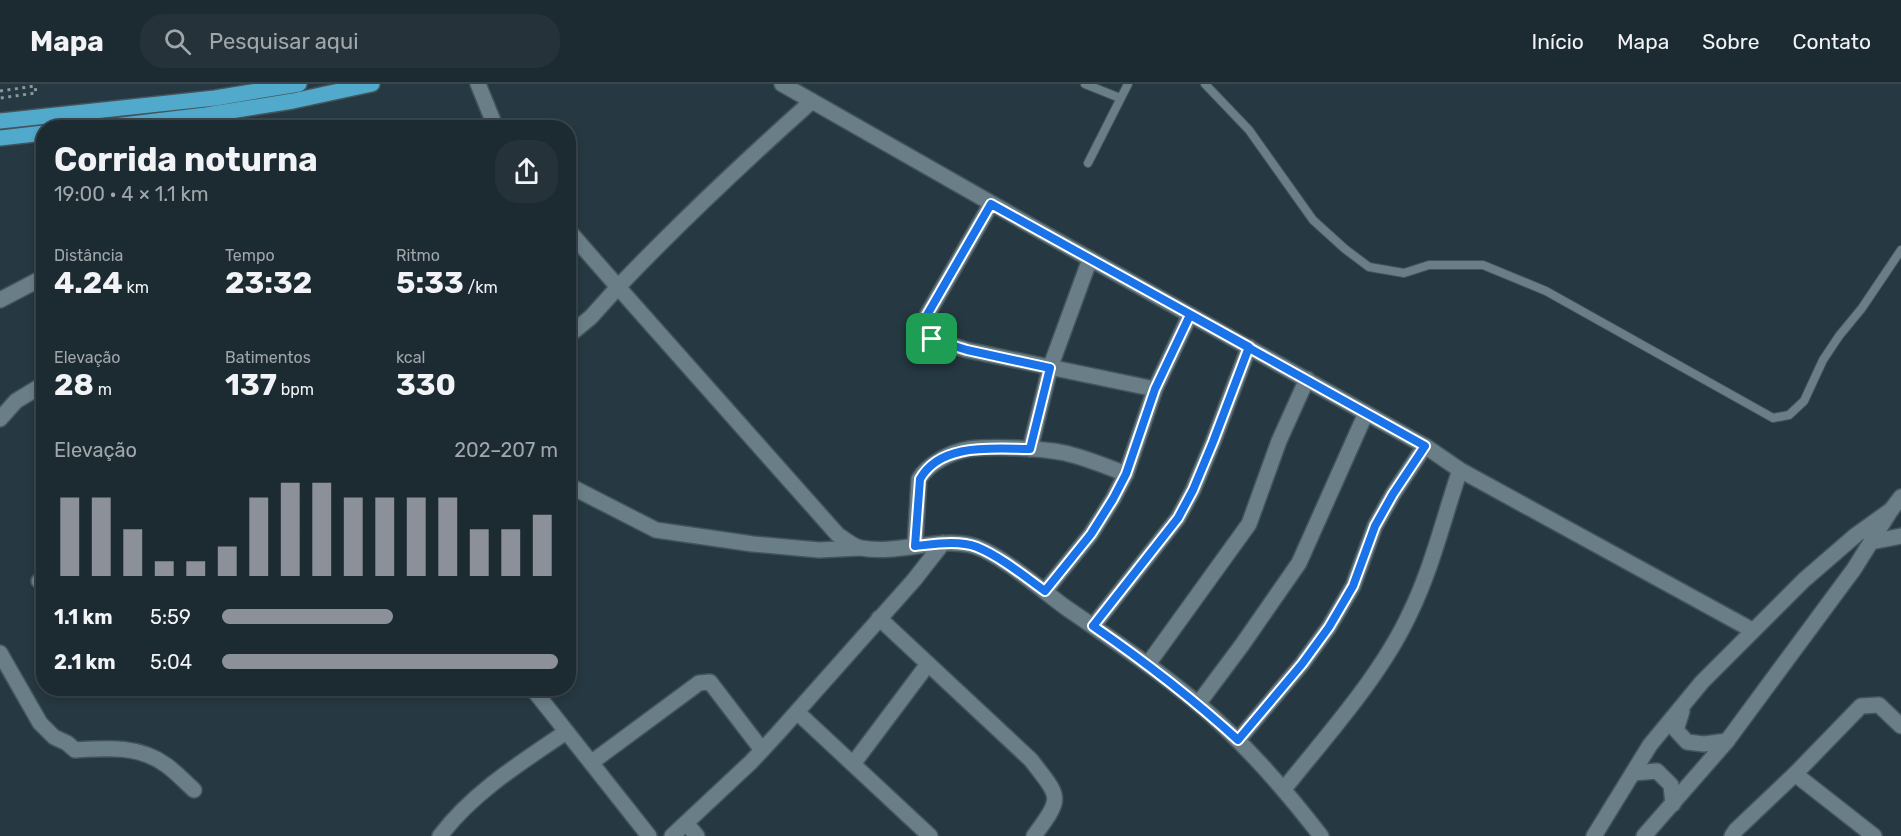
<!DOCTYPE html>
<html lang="pt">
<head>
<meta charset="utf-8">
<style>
	:root { --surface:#1c2a31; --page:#253239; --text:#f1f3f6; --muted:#a0a7ab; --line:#3a464d; --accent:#8c9099 }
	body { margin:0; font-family:Rubik,sans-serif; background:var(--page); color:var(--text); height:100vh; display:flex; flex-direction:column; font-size:22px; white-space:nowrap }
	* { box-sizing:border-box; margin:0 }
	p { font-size:20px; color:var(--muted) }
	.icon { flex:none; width:33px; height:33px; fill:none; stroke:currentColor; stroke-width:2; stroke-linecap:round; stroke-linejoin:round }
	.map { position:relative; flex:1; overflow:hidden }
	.sheet { position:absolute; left:36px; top:36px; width:540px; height:576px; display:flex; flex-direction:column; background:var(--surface); border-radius:24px; box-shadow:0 3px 9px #0003,0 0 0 2px var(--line) }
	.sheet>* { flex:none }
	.pin { position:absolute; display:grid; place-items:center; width:51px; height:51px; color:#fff; margin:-26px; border-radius:12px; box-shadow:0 3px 9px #0006 }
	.round { display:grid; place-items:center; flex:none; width:63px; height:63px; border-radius:24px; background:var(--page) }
	.summary { display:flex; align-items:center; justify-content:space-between; height:102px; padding:0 18px }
	h1 { font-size:33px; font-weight:700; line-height:45px }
	.figures { display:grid; grid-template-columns:repeat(3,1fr); gap:9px; height:102px; padding:6px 18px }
	.figures div { display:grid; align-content:center }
	.figures b { font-size:30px; font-weight:700 }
	.figures small { font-size:16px; font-weight:400 }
	.figures p { font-size:16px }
	.chart { height:168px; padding:12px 18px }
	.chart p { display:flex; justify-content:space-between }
	.chart svg { width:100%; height:108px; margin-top:6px; stroke:var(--accent); stroke-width:6 }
	ul { padding:0 18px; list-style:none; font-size:20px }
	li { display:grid; grid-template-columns:96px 72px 1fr; align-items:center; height:45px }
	li i { height:15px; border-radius:8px; background:var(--accent) }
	header { display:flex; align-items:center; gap:36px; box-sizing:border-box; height:84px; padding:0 30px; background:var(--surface); border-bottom:2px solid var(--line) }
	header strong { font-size:28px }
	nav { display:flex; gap:33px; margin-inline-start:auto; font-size:21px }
	.search { width:420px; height:54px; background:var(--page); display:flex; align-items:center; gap:15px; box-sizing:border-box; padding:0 21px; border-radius:24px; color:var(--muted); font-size:22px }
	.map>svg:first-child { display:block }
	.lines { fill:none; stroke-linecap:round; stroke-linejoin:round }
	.lane-casing { stroke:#43545a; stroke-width:10 }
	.street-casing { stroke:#43545a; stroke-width:18 }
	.secondary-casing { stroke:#43545a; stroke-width:18 }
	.primary-casing { stroke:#43545a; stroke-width:18 }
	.path { stroke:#89989f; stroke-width:3; stroke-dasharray:3 4.5; stroke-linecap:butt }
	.lane { stroke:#6a7e88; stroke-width:8 }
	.street { stroke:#6a7e88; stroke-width:15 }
	.secondary { stroke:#6a7e88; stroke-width:15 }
	.primary { stroke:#51a9cb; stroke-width:15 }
	.route-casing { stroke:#fff; stroke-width:12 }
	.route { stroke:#1a73e8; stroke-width:8 }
</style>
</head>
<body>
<header>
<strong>Mapa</strong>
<div class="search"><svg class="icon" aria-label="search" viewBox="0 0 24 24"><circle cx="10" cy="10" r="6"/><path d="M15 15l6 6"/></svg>Pesquisar aqui</div>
<nav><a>Início</a><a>Mapa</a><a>Sobre</a><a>Contato</a></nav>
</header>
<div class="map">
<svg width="1901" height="752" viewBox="0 0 1901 752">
	<rect width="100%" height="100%" fill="#263841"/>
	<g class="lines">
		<defs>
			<g id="lane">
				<polyline points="1085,0 1120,14"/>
				<polyline points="1205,0 1249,46 1313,136 1345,165 1369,183 1404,189 1429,181 1483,181 1546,207 1773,334 1789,331 1804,317 1823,276 1839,252 1862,224 1901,166"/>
				<polyline points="1088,79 1128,0"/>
			</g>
			<g id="street">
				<polyline points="478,0 496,44"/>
				<polyline points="782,0 1033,143 1425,362 1460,386 1752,546"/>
				<path d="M812,17C745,77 680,138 618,203L838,451C845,455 853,463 861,464C899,471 937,452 974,462C1000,470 1042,506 1065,523C1110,554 1155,584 1197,619C1244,658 1284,704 1321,752"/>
				<polyline points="991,120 927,231 925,247 932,255 967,266 1155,305"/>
				<polyline points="568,146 618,203 591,233 568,252"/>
				<polyline points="0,216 44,193"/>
				<polyline points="0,335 16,317 44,300"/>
				<polyline points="1030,365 1050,284 1090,175"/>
				<polyline points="568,401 656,446 753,460 819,466 859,464"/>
				<polyline points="1871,458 1901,452"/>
				<path d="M915,462L919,395C929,379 951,368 969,365C995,362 1040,364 1065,369C1086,374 1106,382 1126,390"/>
				<polyline points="39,497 44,493"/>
				<polyline points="1045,507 1091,450 1113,415 1126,390 1155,305 1190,231"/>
				<path d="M879,534L1031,676C1061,715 1063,712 1034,752"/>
				<polyline points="1093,542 1178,434 1193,406 1213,358 1249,263"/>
				<path d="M0,569L40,639L54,653L67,659L75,666C106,664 139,661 166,681C176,688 185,698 194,706"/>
				<polyline points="1148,580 1249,440 1279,357 1307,295"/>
				<polyline points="532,604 649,752"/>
				<polyline points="1198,620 1242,561 1299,479 1366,329"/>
				<polyline points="797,628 930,752"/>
				<polyline points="1238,656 1302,580 1329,543 1353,502 1375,442 1393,410 1425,362"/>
				<polyline points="592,678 699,599 710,598 762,666"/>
				<polyline points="853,680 928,580"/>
				<polyline points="1795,690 1874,752"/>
				<path d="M1284,705C1327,651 1381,592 1410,529C1432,484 1444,433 1460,386"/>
				<polyline points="686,739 697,752"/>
				<path d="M440,752C473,708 522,678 566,648"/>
				<polyline points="672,752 751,678 778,649 914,496 943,459"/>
				<polyline points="1732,752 1736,746 1795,690 1861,622 1879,621 1901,642"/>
			</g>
			<g id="secondary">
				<polyline points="1682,627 1676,646 1687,658 1704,660 1727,657"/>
				<polyline points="1633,689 1657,687 1671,701 1673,720"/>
				<polyline points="1594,752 1650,661 1702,598 1804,496 1856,451 1891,426"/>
				<polyline points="1644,752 1727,657 1854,485 1891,426 1901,413"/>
			</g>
			<g id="primary">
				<polyline points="0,37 215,14 299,0"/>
				<polyline points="97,44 206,31 293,17 372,0"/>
				<polyline points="0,54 44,49"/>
			</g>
		</defs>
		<!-- lane casing -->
		<use href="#lane" class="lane-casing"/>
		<!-- street casing -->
		<use href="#street" class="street-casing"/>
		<!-- secondary casing -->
		<use href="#secondary" class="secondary-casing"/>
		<!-- primary casing -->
		<use href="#primary" class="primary-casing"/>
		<!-- path -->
		<polyline class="path" points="0,7 35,2 36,9 0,14"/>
		<!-- lane -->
		<use href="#lane" class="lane"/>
		<!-- street -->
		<use href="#street" class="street"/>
		<!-- secondary -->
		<use href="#secondary" class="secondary"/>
		<!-- primary -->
		<use href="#primary" class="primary"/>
	</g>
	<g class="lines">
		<defs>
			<path id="route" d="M932,255L967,266L1050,284L1030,365C994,365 941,358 920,395L915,462C935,460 958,456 977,463C1001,473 1024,492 1045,507L1091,450L1113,415L1126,390L1155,305L1190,231L1425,362L1393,410L1375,442L1353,502L1329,543L1302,580L1238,656C1192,614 1144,577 1093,542L1178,434L1193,406L1213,358L1249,263L991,120L927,231L925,247L932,255"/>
		</defs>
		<!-- route casing -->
		<use href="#route" class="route-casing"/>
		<!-- route -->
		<use href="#route" class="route"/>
	</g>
</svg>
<div class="pin" style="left:932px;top:255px;background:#1e9e55"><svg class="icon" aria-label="arrive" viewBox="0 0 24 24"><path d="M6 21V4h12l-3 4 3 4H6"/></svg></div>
<section class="sheet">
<div class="summary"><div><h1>Corrida noturna</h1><p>19:00 · 4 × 1.1 km</p></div><a class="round"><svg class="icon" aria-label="share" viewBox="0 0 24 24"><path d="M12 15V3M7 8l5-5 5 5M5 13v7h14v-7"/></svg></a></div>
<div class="figures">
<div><p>Distância</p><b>4.24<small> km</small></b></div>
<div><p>Tempo</p><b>23:32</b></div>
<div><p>Ritmo</p><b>5:33<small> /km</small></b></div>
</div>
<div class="figures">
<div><p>Elevação</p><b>28<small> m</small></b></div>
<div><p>Batimentos</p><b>137<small> bpm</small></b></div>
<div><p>kcal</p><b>330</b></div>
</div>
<div class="chart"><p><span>Elevação</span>202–207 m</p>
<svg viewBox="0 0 160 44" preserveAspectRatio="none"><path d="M5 44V12M15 44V12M25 44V25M35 44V38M45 44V38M55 44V32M65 44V12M75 44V6M85 44V6M95 44V12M105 44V12M115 44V12M125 44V12M135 44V25M145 44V25M155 44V19"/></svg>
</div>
<ul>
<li><b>1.1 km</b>5:59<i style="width:51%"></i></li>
<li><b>2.1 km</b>5:04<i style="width:100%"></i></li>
</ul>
</section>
</div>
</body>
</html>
